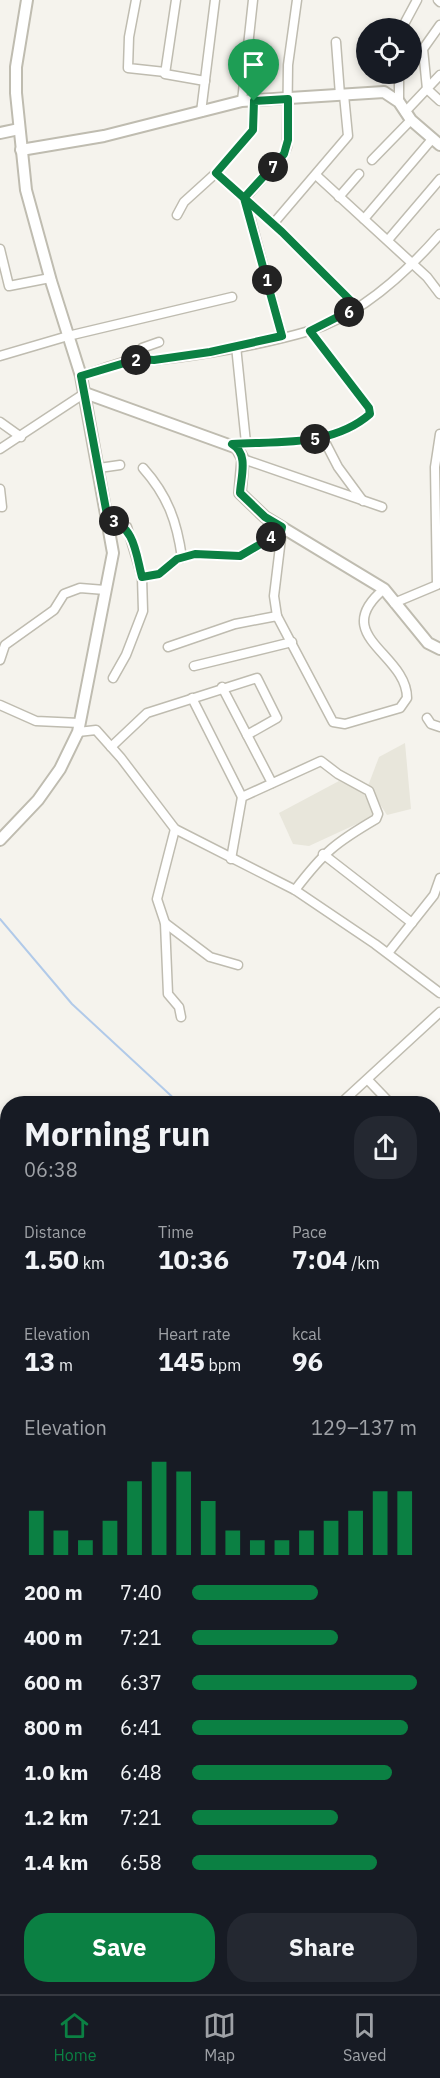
<!DOCTYPE html>
<html lang="en">
<head>
<meta charset="utf-8">
<style>
	:root { --surface:#171b24; --page:#242831; --text:#f1f3f6; --muted:#9ea1a6; --line:#363941; --accent:#0b8043 }
	body { margin:0; font-family:"IBM Plex Sans",sans-serif; background:var(--page); color:var(--text); height:100vh; display:flex; flex-direction:column; font-size:22px; white-space:nowrap }
	* { box-sizing:border-box; margin:0 }
	p { font-size:20px; color:var(--muted) }
	.icon { flex:none; width:33px; height:33px; fill:none; stroke:currentColor; stroke-width:2; stroke-linecap:round; stroke-linejoin:round }
	.map { position:relative; flex:1; overflow:hidden }
	.details { position:absolute; left:0px; top:1096px; width:441px; height:898px; display:flex; flex-direction:column; background:var(--surface); border-radius:24px 24px 0 0; box-shadow:0 3px 9px #0003 }
	.details>* { flex:none }
	.controls { position:absolute; left:356px; top:18px; display:grid; gap:12px }
	.controls a { display:grid; place-items:center; width:66px; height:66px; border-radius:50%; background:var(--surface); box-shadow:0 3px 9px #0003; font-size:30px }
	.pin { position:absolute; display:grid; place-items:center; width:51px; height:51px; color:#fff; margin:-62px -26px; border-radius:50% 50% 50% 0; rotate:-45deg; box-shadow:0 0 6px #0007 }
	.pin .icon { rotate:45deg }
	.km { position:absolute; width:30px; height:30px; margin:-15px; border-radius:50%; background:#222; color:#fff; font-size:16px; line-height:30px; text-align:center }
	.round { display:grid; place-items:center; flex:none; width:63px; height:63px; border-radius:24px; background:var(--page) }
	.summary { display:flex; align-items:center; justify-content:space-between; height:102px; padding:0 24px }
	h1 { font-size:33px; font-weight:700; line-height:45px }
	.stats { display:grid; grid-template-columns:repeat(3,1fr); gap:9px; height:102px; padding:6px 24px }
	.stats div { display:grid; align-content:center }
	.stats b { font-size:26px; font-weight:700 }
	.stats small { font-size:16px; font-weight:400 }
	.stats p { font-size:16px }
	.chart { height:168px; padding:12px 24px }
	.chart p { display:flex; justify-content:space-between }
	.chart svg { width:100%; height:108px; margin-top:6px; stroke:var(--accent); stroke-width:6 }
	.cta { display:flex; gap:12px; margin-top:auto; padding:12px 24px }
	.cta a { flex:1; height:69px; border-radius:24px; background:var(--accent); color:#fff; font-size:24px; font-weight:700; line-height:69px; text-align:center }
	.cta a+a { background:var(--page); color:var(--text) }
	ul { padding:0 24px; list-style:none; font-size:20px }
	li { display:grid; grid-template-columns:96px 72px 1fr; align-items:center; height:45px }
	li i { height:15px; border-radius:8px; background:var(--accent) }
	.tabs { display:flex; justify-content:space-around; align-items:center; height:84px; border-top:2px solid var(--line); background:var(--surface); font-size:16px; color:var(--muted) }
	.tabs a { display:grid; justify-items:center; gap:3px }
	.tabs .selected { color:var(--accent) }
	.map>svg:first-child { display:block }
	.residential { fill:#e8e6db }
	.industrial { fill:#e5e3de }
	.lines { fill:none; stroke-linecap:round; stroke-linejoin:round }
	.stream { stroke:#b1cae9; stroke-width:2 }
	.minor-casing { stroke:#bfbcb0; stroke-width:11 }
	.tertiary-casing { stroke:#bfbcb0; stroke-width:14 }
	.secondary-casing { stroke:#c9c49e; stroke-width:15 }
	.primary-casing { stroke:#d7c878; stroke-width:15 }
	.minor { stroke:#fff; stroke-width:8 }
	.tertiary { stroke:#fff; stroke-width:10 }
	.secondary { stroke:#f9f5d2; stroke-width:12 }
	.primary { stroke:#f3e8a7; stroke-width:12 }
	.route-casing { stroke:#fff; stroke-width:12 }
	.route { stroke:#0b8043; stroke-width:8 }
</style>
</head>
<body>
<div class="map">
<svg width="440" height="1994" viewBox="0 0 440 1994">
	<rect width="100%" height="100%" fill="#f5f3ed"/>
	<!-- residential -->
	<g class="residential">
		<polygon points="405,743 411,809 387,815 368,786 379,757"/>
		<polygon points="339,781 363,792 374,816 309,846 293,844 279,813"/>
	</g>
	<!-- industrial -->
	<polygon class="industrial" points="440,1962 440,1994 327,1994 326,1988 434,1988 434,1964"/>
	<g class="lines">
		<!-- stream -->
		<g class="stream">
			<polyline points="0,919 72,1004 180,1104"/>
			<polyline points="434,1350 440,1359"/>
		</g>
		<defs>
			<g id="minor">
				<polyline points="136,0 129,37 128,68 165,72"/>
				<polyline points="176,0 165,74 205,81"/>
				<polyline points="438,0 440,2"/>
				<polyline points="440,25 423,49 427,89 440,101"/>
				<polyline points="402,28 417,0"/>
				<polyline points="336,42 340,95"/>
				<polyline points="399,74 399,102"/>
				<polyline points="242,101 253,0"/>
				<polyline points="201,112 215,0"/>
				<polyline points="405,112 440,75"/>
				<polyline points="372,160 411,120"/>
				<polyline points="216,173 282,232 357,307"/>
				<polyline points="317,176 427,277 440,294"/>
				<polyline points="339,197 359,174"/>
				<polyline points="177,215 184,202 216,173 253,130 254,101"/>
				<polyline points="364,219 433,138"/>
				<polyline points="273,224 348,136 344,95"/>
				<polyline points="388,240 440,179"/>
				<polyline points="0,249 9,286 50,278"/>
				<polyline points="282,336 245,198 284,154 287,147 288,65 297,0"/>
				<polyline points="236,346 246,443"/>
				<polyline points="0,356 68,336 232,297"/>
				<polyline points="138,359 142,348 159,342"/>
				<path d="M81,376C99,371 120,361 138,359C144,359 151,361 157,360C203,355 265,344 309,331C361,315 405,274 440,234"/>
				<polyline points="0,422 21,437"/>
				<polyline points="323,438 338,467 363,501"/>
				<path d="M232,444C278,441 332,447 370,414L369,408L310,331"/>
				<polyline points="0,449 85,393"/>
				<polyline points="243,459 382,507"/>
				<polyline points="99,468 120,465"/>
				<path d="M143,468C168,496 177,522 182,558"/>
				<polyline points="0,489 2,507"/>
				<polyline points="108,520 127,527 142,577"/>
				<polyline points="394,603 437,585 435,467 440,434"/>
				<polyline points="277,616 274,596 282,530"/>
				<path d="M168,647L235,624L277,616L333,722L345,724L400,708L407,698C407,653 328,636 384,589"/>
				<polyline points="0,660 5,645 54,610 64,594 80,588 105,590"/>
				<polyline points="194,666 292,642"/>
				<polyline points="113,678 126,655 143,611 142,577 159,574 177,559 195,554 240,556 281,533"/>
				<polyline points="222,687 272,783"/>
				<polyline points="192,698 242,797"/>
				<polyline points="0,705 36,721 79,723"/>
				<polyline points="427,718 431,724 440,727"/>
				<polyline points="78,732 96,730 121,758 175,829 295,890 375,944 440,993"/>
				<polyline points="111,747 147,713 257,678 277,718 247,735"/>
				<polyline points="175,829 157,899 165,923 168,994 179,1007 181,1017"/>
				<polyline points="323,854 412,923"/>
				<path d="M231,859L242,797L321,761L338,774L369,791L378,814L376,819C335,843 324,852 295,890"/>
				<polyline points="165,923 210,957 238,965"/>
				<polyline points="388,953 434,895 440,878"/>
				<polyline points="368,1080 391,1104"/>
				<polyline points="340,1104 440,1012"/>
				<polyline points="434,1134 440,1139"/>
				<polyline points="434,1957 440,1956"/>
				<polyline points="320,1988 321,1994"/>
				<polyline points="268,1994 298,1988"/>
			</g>
			<g id="tertiary">
				<polyline points="0,133 19,129"/>
				<polyline points="21,150 104,136 242,101 384,92 399,102 411,120 440,145"/>
				<polyline points="85,393 237,448 243,459 240,493 265,517 384,589 428,643 440,649"/>
				<polyline points="0,840 38,800 60,769 78,732 113,553 81,376 51,281 26,190 16,93 16,67 27,0"/>
			</g>
			<polyline id="secondary" points="0,1707 8,1732"/>
			<g id="primary">
				<polyline points="434,1915 440,1913"/>
				<polyline points="434,1924 440,1923"/>
				<polyline points="79,1994 108,1988"/>
				<polyline points="122,1994 151,1988"/>
			</g>
		</defs>
		<!-- minor casing -->
		<use href="#minor" class="minor-casing"/>
		<!-- tertiary casing -->
		<use href="#tertiary" class="tertiary-casing"/>
		<!-- secondary casing -->
		<use href="#secondary" class="secondary-casing"/>
		<!-- primary casing -->
		<use href="#primary" class="primary-casing"/>
		<!-- minor -->
		<use href="#minor" class="minor"/>
		<!-- tertiary -->
		<use href="#tertiary" class="tertiary"/>
		<!-- secondary -->
		<use href="#secondary" class="secondary"/>
		<!-- primary -->
		<use href="#primary" class="primary"/>
	</g>
	<g class="lines">
		<defs>
			<path id="route" d="M254,101L253,130L216,173L244,198L282,336L210,352L154,360L138,359L81,376L108,520C135,525 136,555 142,577L159,574L177,559L195,554L240,556L281,532L282,527L265,517L240,493C241,476 249,454 232,444C278,441 332,447 370,414L369,408L310,331L357,307L282,232L244,198L284,154L288,140V99L254,101"/>
		</defs>
		<!-- route casing -->
		<use href="#route" class="route-casing"/>
		<!-- route -->
		<use href="#route" class="route"/>
	</g>
</svg>
<div class="controls">
<a><svg class="icon" aria-label="locate" viewBox="0 0 24 24"><circle cx="12" cy="12" r="6"/><path d="M12 2v4M12 18v4M2 12h4M18 12h4"/></svg></a>
</div>
<div class="pin" style="left:254px;top:101px;background:#1e9e55"><svg class="icon" aria-label="arrive" viewBox="0 0 24 24"><path d="M6 21V4h12l-3 4 3 4H6"/></svg></div>
<b class="km" style="left:267px;top:280px">1</b>
<b class="km" style="left:136px;top:360px">2</b>
<b class="km" style="left:114px;top:521px">3</b>
<b class="km" style="left:271px;top:537px">4</b>
<b class="km" style="left:315px;top:439px">5</b>
<b class="km" style="left:349px;top:312px">6</b>
<b class="km" style="left:273px;top:167px">7</b>
<section class="details">
<div class="summary"><div><h1>Morning run</h1><p>06:38</p></div><a class="round"><svg class="icon" aria-label="share" viewBox="0 0 24 24"><path d="M12 15V3M7 8l5-5 5 5M5 13v7h14v-7"/></svg></a></div>
<div class="stats">
<div><p>Distance</p><b>1.50<small> km</small></b></div>
<div><p>Time</p><b>10:36</b></div>
<div><p>Pace</p><b>7:04<small> /km</small></b></div>
</div>
<div class="stats">
<div><p>Elevation</p><b>13<small> m</small></b></div>
<div><p>Heart rate</p><b>145<small> bpm</small></b></div>
<div><p>kcal</p><b>96</b></div>
</div>
<div class="chart"><p><span>Elevation</span>129–137 m</p>
<svg viewBox="0 0 160 44" preserveAspectRatio="none"><path d="M5 44V26M15 44V34M25 44V38M35 44V30M45 44V14M55 44V6M65 44V10M75 44V22M85 44V34M95 44V38M105 44V38M115 44V34M125 44V30M135 44V26M145 44V18M155 44V18"/></svg>
</div>
<ul>
<li><b>200 m</b>7:40<i style="width:56%"></i></li>
<li><b>400 m</b>7:21<i style="width:65%"></i></li>
<li><b>600 m</b>6:37<i style="width:100%"></i></li>
<li><b>800 m</b>6:41<i style="width:96%"></i></li>
<li><b>1.0 km</b>6:48<i style="width:89%"></i></li>
<li><b>1.2 km</b>7:21<i style="width:65%"></i></li>
<li><b>1.4 km</b>6:58<i style="width:82%"></i></li>
</ul>
<div class="cta"><a>Save</a><a>Share</a></div>
</section>
</div>
<nav class="tabs">
<a class="selected"><svg class="icon" aria-label="home" viewBox="0 0 24 24"><path d="M3 11l9-7 9 7M6 9v11h12V9"/></svg>Home</a>
<a><svg class="icon" aria-label="map" viewBox="0 0 24 24"><path d="M3 6l6-2 6 2 6-2v14l-6 2-6-2-6 2zM9 4v14M15 6v14"/></svg>Map</a>
<a><svg class="icon" aria-label="saved" viewBox="0 0 24 24"><path d="M7 4h10v16l-5-4-5 4z"/></svg>Saved</a>
</nav>
</body>
</html>
